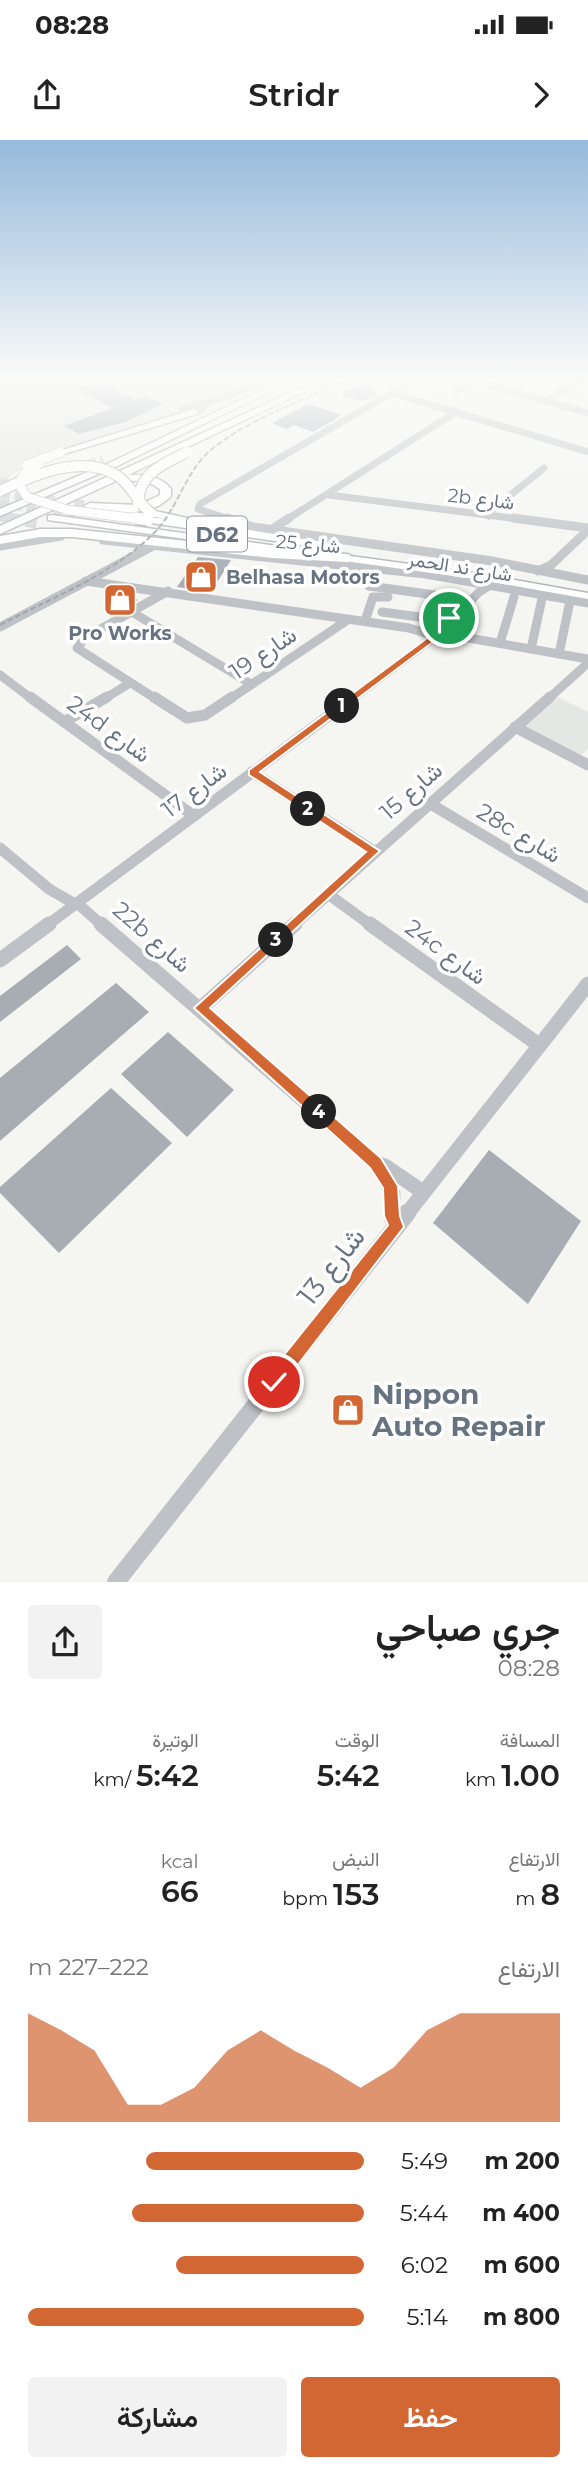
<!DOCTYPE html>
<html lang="ar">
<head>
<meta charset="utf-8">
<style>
	:root { --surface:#fff; --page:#f2f2f2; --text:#222; --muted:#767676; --accent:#d26734 }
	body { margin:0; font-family:Montserrat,Vazirmatn,sans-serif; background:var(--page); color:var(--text); direction:rtl; height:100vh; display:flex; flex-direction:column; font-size:26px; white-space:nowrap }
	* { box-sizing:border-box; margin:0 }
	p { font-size:23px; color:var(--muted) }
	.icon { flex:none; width:38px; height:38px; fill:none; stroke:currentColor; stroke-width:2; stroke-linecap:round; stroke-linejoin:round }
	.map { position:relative; height:1442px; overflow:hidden; direction:ltr }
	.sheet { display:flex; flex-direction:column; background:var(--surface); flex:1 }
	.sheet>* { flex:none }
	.pin { position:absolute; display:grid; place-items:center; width:60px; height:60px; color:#fff; margin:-30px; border:4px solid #fff; border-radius:50%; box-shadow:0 2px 7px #0007 }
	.km { position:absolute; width:35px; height:35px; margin:-18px; border-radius:50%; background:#222; color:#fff; font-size:19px; line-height:35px; text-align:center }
	.round { display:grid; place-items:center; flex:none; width:74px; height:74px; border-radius:7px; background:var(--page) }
	.overview { display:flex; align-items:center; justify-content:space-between; height:119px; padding:0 28px }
	h1 { font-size:38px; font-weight:600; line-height:52px }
	.metrics { display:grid; grid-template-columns:repeat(3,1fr); gap:10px; height:119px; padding:7px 28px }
	.metrics div { display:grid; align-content:center }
	.metrics b { font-size:30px; font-weight:600 }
	.metrics small { font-size:19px; font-weight:400 }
	.metrics p { font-size:19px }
	.chart { height:196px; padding:14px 28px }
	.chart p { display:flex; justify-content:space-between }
	.chart svg { width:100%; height:126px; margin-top:7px; fill:var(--accent); opacity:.7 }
	.primary-button { display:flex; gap:14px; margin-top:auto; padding:14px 28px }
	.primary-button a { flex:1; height:80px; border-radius:7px; background:var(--accent); color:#fff; font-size:28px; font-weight:600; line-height:80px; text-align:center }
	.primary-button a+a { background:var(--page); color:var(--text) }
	ul { padding:0 28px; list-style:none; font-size:23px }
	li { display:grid; grid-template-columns:112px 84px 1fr; align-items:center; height:52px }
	li i { height:18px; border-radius:9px; background:var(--accent) }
	.status { display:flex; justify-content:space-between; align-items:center; height:49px; padding:0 35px; background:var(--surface); direction:ltr }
	.status svg { height:19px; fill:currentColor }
	header { display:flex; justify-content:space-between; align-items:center; height:91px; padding:0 28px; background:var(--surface); font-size:32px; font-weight:600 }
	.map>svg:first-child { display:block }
	.built { fill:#e5e7e5 }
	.building { fill:#a7adb3 }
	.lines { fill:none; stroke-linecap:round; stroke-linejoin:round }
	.major-tunnel-far1 { stroke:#d2d4d6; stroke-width:9; stroke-dasharray:9 4.5; stroke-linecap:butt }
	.major-tunnel { stroke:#d2d4d6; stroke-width:11; stroke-dasharray:11 6; stroke-linecap:butt }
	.highway-tunnel { stroke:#d2d4d6; stroke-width:10; stroke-dasharray:10 5; stroke-linecap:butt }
	.major-casing { stroke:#b2b5b9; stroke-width:3 }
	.highway-casing { stroke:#b3b6b9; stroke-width:3 }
	.minor-far4 { stroke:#bec1c5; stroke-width:7 }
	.minor-far3 { stroke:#bec1c5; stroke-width:9 }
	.minor-far2 { stroke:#bec1c5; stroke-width:11 }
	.minor-far1 { stroke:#bec1c5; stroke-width:15 }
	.minor { stroke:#bec1c5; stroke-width:18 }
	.major { fill:#fff; fill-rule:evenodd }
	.highway { fill:#fff; fill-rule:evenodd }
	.rail { stroke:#a2a6ab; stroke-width:2; stroke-dasharray:6 2.5; stroke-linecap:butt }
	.major-bridge-far1-casing { stroke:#b2b5b9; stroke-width:10; stroke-linecap:butt }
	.major-bridge-casing { stroke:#b2b5b9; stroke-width:14; stroke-linecap:butt }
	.highway-bridge-casing { stroke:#b3b6b9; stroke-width:12; stroke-linecap:butt }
	.major-bridge-far1 { stroke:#fff; stroke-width:9 }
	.major-bridge { stroke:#fff; stroke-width:11 }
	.highway-bridge { stroke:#fff; stroke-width:10 }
	.route { fill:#d26734; stroke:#fff; stroke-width:2 }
	.labels { text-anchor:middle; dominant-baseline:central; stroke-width:7; stroke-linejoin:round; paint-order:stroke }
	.far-street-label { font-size:19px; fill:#677380; stroke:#fff }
	.far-poi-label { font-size:19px; font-weight:bold; fill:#677380; stroke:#fff; text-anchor:start }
	.shield { fill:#fff; stroke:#959da6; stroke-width:2 }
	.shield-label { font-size:21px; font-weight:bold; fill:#677380 }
	.street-label { font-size:23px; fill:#677380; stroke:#fff }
	.near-street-label { font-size:28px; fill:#677380; stroke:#fff }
	.near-poi-label { font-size:28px; font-weight:bold; fill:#677380; stroke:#fff; text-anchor:start }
</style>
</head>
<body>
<div class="status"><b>08:28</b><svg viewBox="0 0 49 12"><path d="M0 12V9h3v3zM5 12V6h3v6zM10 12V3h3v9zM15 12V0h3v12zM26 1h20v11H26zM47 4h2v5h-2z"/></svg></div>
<header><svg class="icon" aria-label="forward" viewBox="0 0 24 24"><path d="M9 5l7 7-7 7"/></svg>Stridr<svg class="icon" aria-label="share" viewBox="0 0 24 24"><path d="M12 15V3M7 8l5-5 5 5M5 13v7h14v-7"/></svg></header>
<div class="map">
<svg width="588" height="1442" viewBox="0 0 588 1442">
	<rect width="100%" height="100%" fill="#f5f5f2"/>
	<!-- built -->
	<g class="built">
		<polygon points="0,239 278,239 216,264 206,272 188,276 39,322 12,334 0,347"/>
		<polygon points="557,557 588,572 588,609 581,615 525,587"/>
	</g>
	<!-- building -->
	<g class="building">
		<polygon points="97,242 136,260 147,256 163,264 125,282 79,294 64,286 113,268 75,249"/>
		<polygon points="366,247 375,251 377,255 365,261 344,258 342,252 350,248"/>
		<polygon points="308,264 342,275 313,292 294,285 287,289 272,283"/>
		<polygon points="198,417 231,420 211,452 177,447"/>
		<polygon points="115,452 127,454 138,460 121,470 103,459"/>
		<polygon points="67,805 81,819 0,882 0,856"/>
		<polygon points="116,843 149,872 0,1001 0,938"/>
		<polygon points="168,892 234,950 187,997 121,934"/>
		<polygon points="111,948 172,1003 59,1113 0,1053 0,1047"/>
		<polygon points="489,1010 581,1081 528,1164 433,1083"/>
	</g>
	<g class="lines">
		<!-- major-tunnel-far1 -->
		<g class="major-tunnel-far1">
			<polyline points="75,329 103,320"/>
			<polyline points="0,343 26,340"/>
			<polyline points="0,363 80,376"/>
			<polyline points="0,377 19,380"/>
		</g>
		<!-- major-tunnel -->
		<polyline class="major-tunnel" points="9,378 42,384"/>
		<!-- highway-tunnel -->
		<polyline class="highway-tunnel" points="0,353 90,366"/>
		<defs>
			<g id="major">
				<polygon points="285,239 296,239 115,327 0,376 0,369 109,323"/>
				<polygon points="194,269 197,270 197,274 64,314 56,312"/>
				<polygon points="52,375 475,433 588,453 588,459 475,439 48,380 48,376"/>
				<polygon points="148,377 219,385 329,403 334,406 329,409 144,382 143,380"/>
			</g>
			<g id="highway">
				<path d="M320,239H332L128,335C145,334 161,336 171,349V356C150,379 114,374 86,368L84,366L90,363L139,365L160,355V349L148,342L125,340V337L0,394V386Z"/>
				<polygon points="151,370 223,386 225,388 219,391 147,375 145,373"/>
				<polygon points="40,389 72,389 272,410 348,414 354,418 348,422 272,418 72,397 40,397 0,404 0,396"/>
			</g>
		</defs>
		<!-- major casing -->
		<use href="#major" class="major-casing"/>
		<!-- highway casing -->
		<use href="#highway" class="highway-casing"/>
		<!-- minor-far4 -->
		<g class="minor-far4">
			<polyline points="468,239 588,273"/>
			<polyline points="457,251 472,241"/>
			<polyline points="392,253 588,312"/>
			<polyline points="547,261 579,239"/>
			<polyline points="195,265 202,270 192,272 182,269 210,262 270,239"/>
			<polyline points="329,355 527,380"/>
			<polyline points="489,376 492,370 544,328"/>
			<polyline points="232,380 198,369 200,364 416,239"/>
			<polyline points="286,380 456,272"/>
		</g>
		<!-- minor-far3 -->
		<g class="minor-far3">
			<polyline points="227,378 253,387 492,421 588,440"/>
			<polyline points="513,378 588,388"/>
			<polyline points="271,390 289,378"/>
			<polyline points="103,400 426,434 588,463"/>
			<polyline points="0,406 61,396"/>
			<polyline points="538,431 551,425 588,390"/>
			<polyline points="86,441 409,488 435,496"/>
			<polyline points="369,446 464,459"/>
			<polyline points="132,472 251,544"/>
			<polyline points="382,472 449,481"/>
			<polyline points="365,481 373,457 388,457"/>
			<polyline points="0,487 151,407"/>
			<polyline points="440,493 588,519"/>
			<polyline points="500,503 514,457"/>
			<polyline points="531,509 543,454"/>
			<polyline points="559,514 570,461"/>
			<polyline points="0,535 32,559"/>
			<polyline points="104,559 130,543"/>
			<polyline points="156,559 77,508 85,498 168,451"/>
			<polyline points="230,559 349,479"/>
			<polyline points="352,559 440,493 479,452 492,444"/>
			<polyline points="548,559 588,523"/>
		</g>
		<!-- minor-far2 -->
		<g class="minor-far2">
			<polyline points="30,557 194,676"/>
			<polyline points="154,557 187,578 205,575 232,557"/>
			<polyline points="64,582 107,557"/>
			<polyline points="515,587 588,625"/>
			<polyline points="252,632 374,711"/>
			<polyline points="429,663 588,758"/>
			<polyline points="0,708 49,749 75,764"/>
			<polyline points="328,754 372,786"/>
			<polyline points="77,763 103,786"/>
			<polyline points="46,786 354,557"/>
			<polyline points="293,786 550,557"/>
		</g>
		<!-- minor-far1 -->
		<g class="minor-far1">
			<polyline points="101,784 376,1023 385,1026 423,1052"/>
			<polyline points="370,784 539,905"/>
			<polyline points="0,820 49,784"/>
			<polyline points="201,868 295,784"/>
			<polyline points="384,1033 393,1054 392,1075"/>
			<polyline points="406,1075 588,844"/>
		</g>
		<!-- minor -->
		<g class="minor">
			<polyline points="392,1073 396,1087"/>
			<polyline points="116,1442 407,1073"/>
		</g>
		<!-- major -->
		<use href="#major" class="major"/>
		<!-- highway -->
		<use href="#highway" class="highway"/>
		<!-- rail -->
		<path class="rail" d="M0,485C51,458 114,434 155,392C179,367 185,331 212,309C252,277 304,260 350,239"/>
		<defs>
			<g id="major-bridge-far1">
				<polyline points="38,324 24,334 19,344 27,357 68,370 148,380"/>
				<polyline points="27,325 61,312"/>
			</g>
			<polyline id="major-bridge" points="136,378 148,380"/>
			<g id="highway-bridge">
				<path d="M0,351C33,335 84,312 119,337C132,346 137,363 151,373"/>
				<path d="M138,363C139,333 163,324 187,312"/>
			</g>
		</defs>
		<!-- major-bridge-far1 casing -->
		<use href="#major-bridge-far1" class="major-bridge-far1-casing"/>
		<!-- major-bridge casing -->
		<use href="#major-bridge" class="major-bridge-casing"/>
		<!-- highway-bridge casing -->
		<use href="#highway-bridge" class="highway-bridge-casing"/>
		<!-- major-bridge-far1 -->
		<use href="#major-bridge-far1" class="major-bridge-far1"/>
		<!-- major-bridge -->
		<use href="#major-bridge" class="major-bridge"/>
		<!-- highway-bridge -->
		<use href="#highway-bridge" class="highway-bridge"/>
	</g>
	<!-- sky -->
	<linearGradient id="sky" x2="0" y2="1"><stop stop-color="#95badb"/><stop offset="0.54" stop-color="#fafaf9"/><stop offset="1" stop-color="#fafaf9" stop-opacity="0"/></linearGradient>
	<rect width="588" height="441" fill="url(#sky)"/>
	<!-- route -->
	<polygon class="route" points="446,477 453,478 453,487 260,632 380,711 210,868 381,1018 398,1046 400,1076 404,1087 280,1248 274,1250 268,1248 265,1242 268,1235 388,1085 384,1076 383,1048 370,1028 194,868 366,712 249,635 249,630 438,490 445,484"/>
	<!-- icons -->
	<defs>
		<symbol id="shop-square" viewBox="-11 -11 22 22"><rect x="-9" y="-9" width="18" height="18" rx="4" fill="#d26734" stroke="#fff"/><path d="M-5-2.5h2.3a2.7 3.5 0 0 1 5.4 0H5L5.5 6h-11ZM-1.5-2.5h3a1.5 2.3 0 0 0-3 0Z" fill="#fff"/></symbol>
	</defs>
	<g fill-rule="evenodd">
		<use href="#shop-square" x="182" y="418" width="38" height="38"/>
		<use href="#shop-square" x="101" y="441" width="38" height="38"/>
		<use href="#shop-square" x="329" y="1251" width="38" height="38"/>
	</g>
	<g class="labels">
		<!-- far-street labels -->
		<g class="far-street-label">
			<text transform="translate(481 359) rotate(7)">2b شارع</text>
			<text transform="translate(308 404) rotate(5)">شارع 25</text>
			<text transform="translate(460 427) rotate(9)">شارع ند الحمر</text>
		</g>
		<!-- far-poi labels -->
		<g class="far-poi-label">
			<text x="226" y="437">Belhasa Motors</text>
			<text x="120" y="493" text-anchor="middle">Pro Works</text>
		</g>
		<!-- shield labels -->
		<rect class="shield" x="187" y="376.5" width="60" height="35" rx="5"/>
		<g class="shield-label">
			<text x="217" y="394">D62</text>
		</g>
		<!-- street labels -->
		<g class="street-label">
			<text transform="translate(263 513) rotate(-34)">شارع 19</text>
			<text transform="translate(109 589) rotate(36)">24d شارع</text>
			<text transform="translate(194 650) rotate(-37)">شارع 17</text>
			<text transform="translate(411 651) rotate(-41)">شارع 15</text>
			<text transform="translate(519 693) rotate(31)">28c شارع</text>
			<text transform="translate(152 797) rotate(41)">22b شارع</text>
			<text transform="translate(446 812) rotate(36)">24c شارع</text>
		</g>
		<!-- near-street labels -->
		<g class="near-street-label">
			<text transform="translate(331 1126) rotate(-52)">شارع 13</text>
		</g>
		<!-- near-poi labels -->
		<g class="near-poi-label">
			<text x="372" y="1254">Nippon<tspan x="372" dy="32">Auto Repair</tspan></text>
		</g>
	</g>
</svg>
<div class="pin" style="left:449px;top:478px;background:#1e9e55"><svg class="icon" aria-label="arrive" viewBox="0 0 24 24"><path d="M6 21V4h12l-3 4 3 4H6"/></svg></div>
<div class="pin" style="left:274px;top:1242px;background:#d93025"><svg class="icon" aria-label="check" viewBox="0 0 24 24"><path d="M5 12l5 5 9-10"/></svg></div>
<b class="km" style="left:342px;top:566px">1</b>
<b class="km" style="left:308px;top:669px">2</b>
<b class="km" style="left:276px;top:800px">3</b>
<b class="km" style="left:319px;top:972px">4</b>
</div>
<section class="sheet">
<div class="overview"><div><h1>جري صباحي</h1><p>08:28</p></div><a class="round"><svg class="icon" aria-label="share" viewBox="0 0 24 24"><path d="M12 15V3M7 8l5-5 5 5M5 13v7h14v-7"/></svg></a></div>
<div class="metrics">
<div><p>المسافة</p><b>1.00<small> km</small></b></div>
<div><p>الوقت</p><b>5:42</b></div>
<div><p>الوتيرة</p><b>5:42<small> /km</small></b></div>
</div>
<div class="metrics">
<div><p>الارتفاع</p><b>8<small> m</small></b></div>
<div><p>النبض</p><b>153<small> bpm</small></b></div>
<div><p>kcal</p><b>66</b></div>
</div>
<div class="chart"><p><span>الارتفاع</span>222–227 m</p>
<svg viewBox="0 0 160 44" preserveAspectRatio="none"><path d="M0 44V6L10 12L20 19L30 38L40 38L50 32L60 19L70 12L80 19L90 25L100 32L110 25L120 12L130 6L140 6L150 6L160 6V44z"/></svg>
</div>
<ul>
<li><b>200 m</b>5:49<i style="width:65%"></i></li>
<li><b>400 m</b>5:44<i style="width:69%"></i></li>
<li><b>600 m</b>6:02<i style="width:56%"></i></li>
<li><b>800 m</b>5:14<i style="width:100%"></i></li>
</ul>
<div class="primary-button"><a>حفظ</a><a>مشاركة</a></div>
</section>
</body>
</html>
